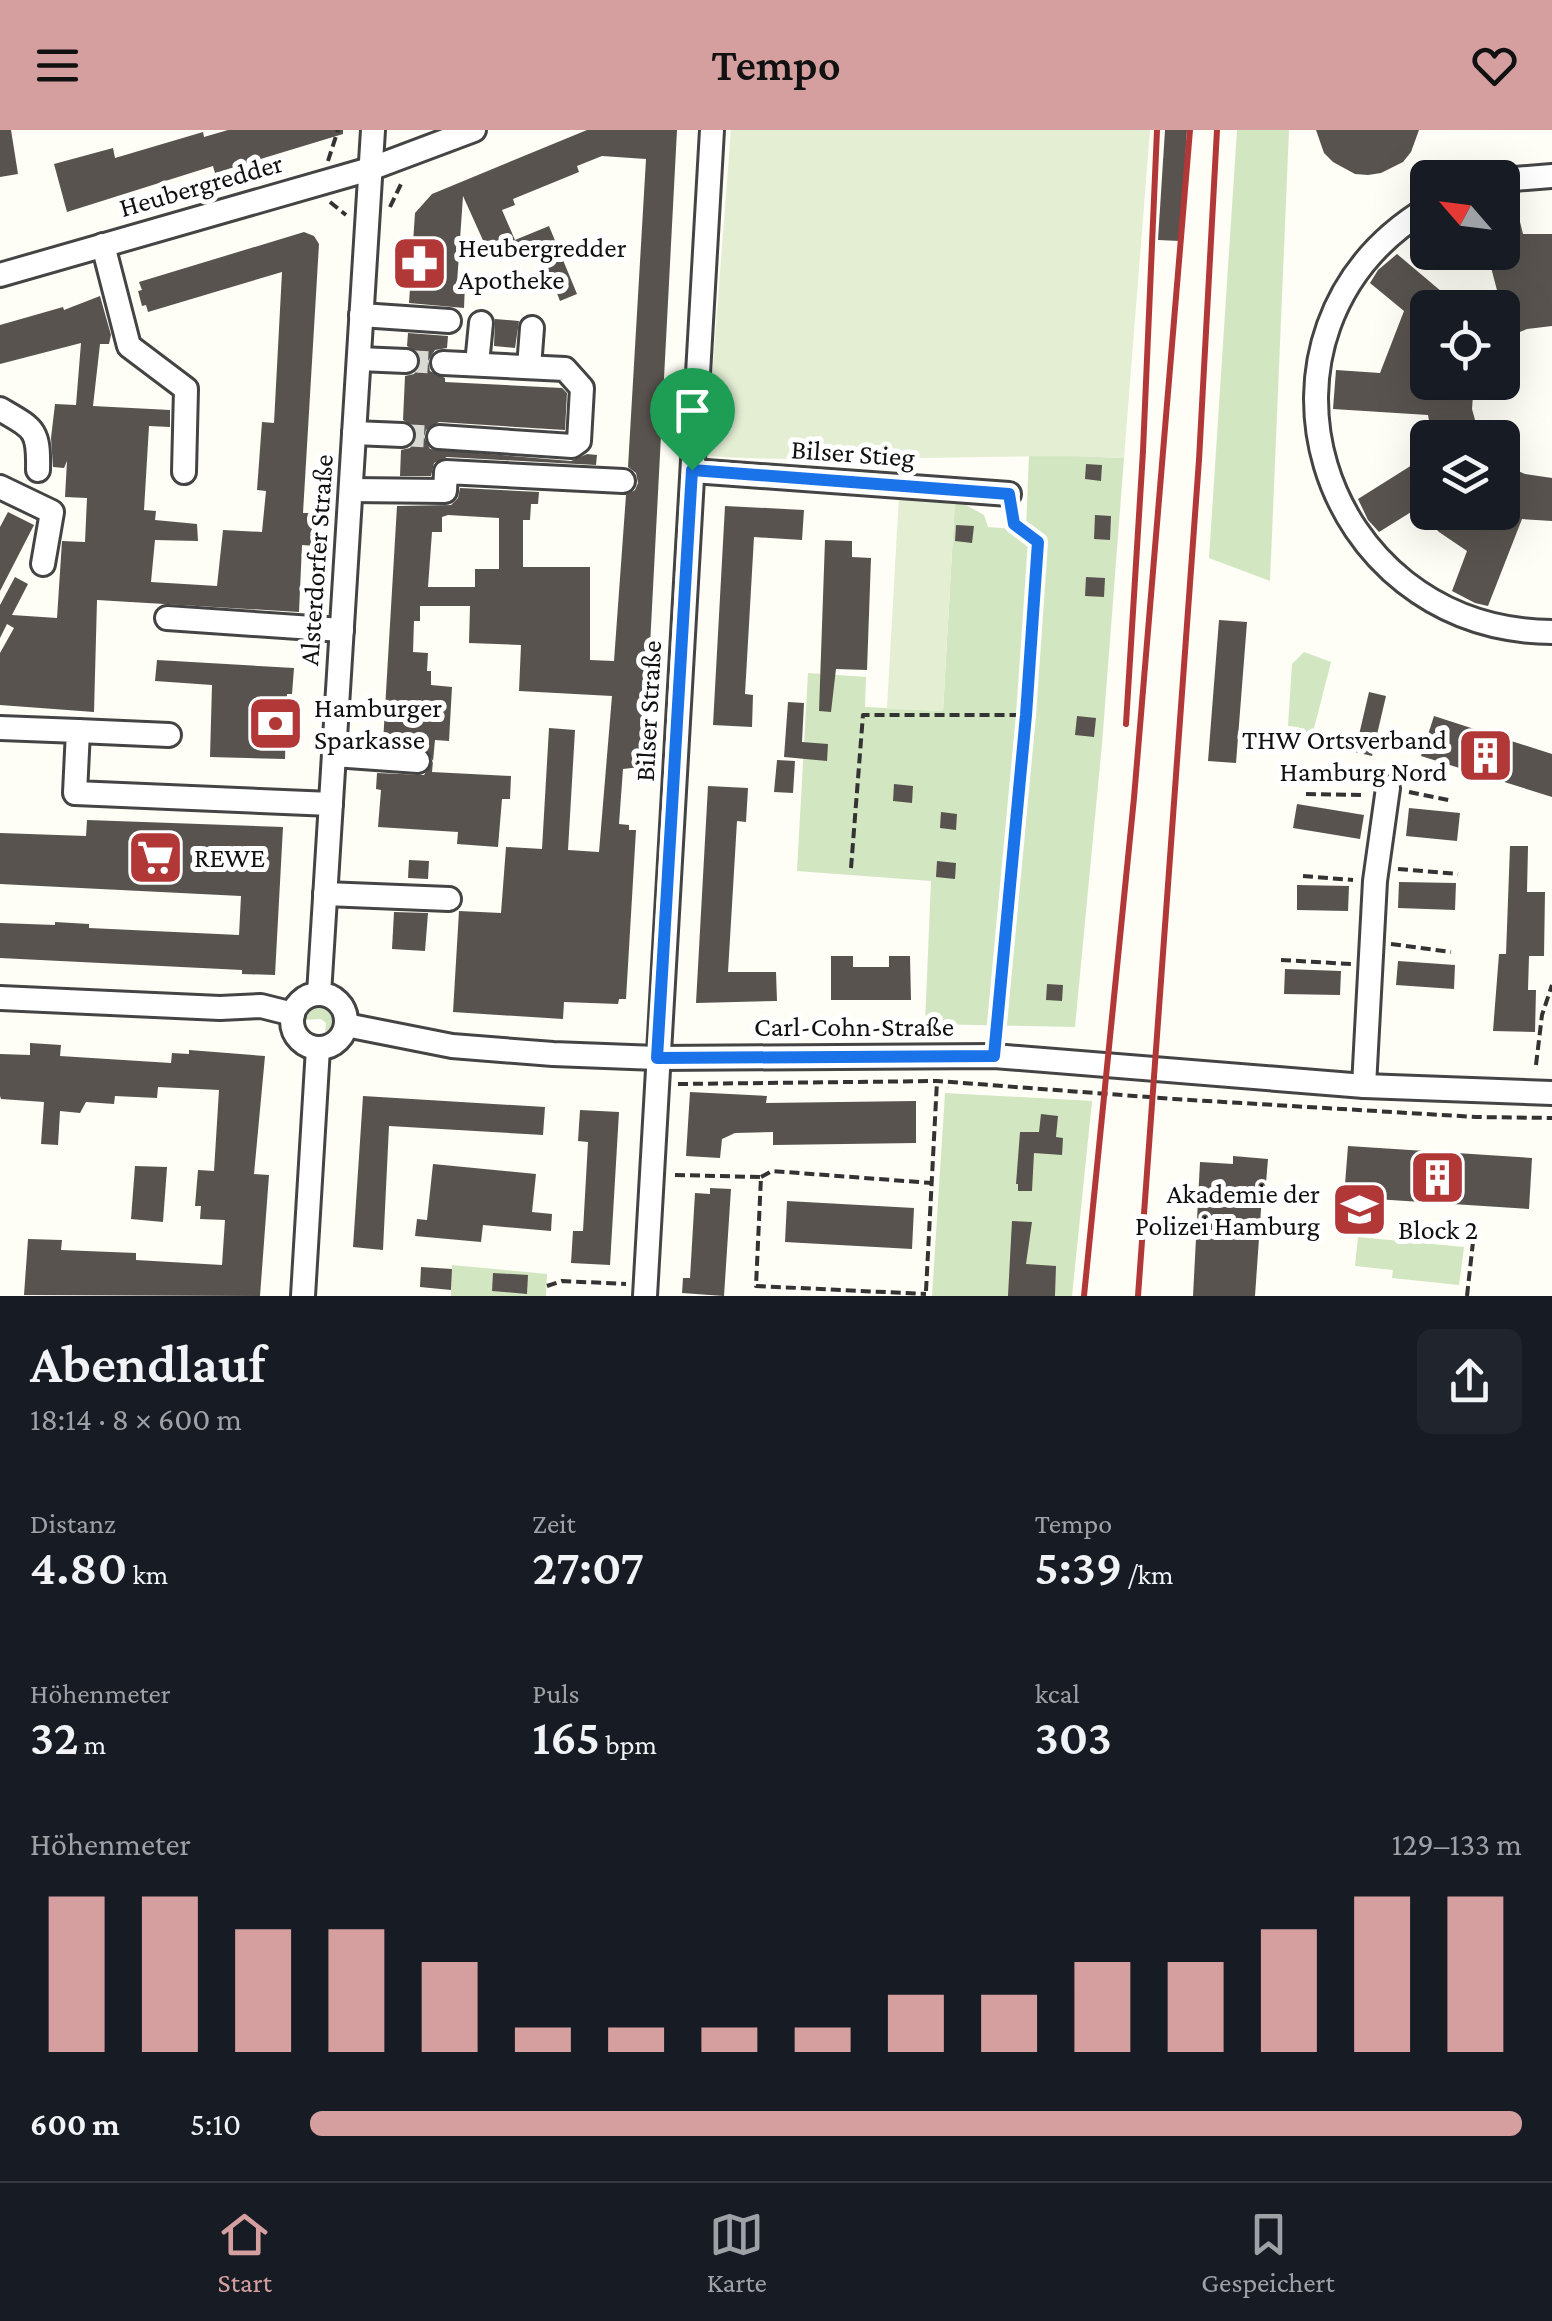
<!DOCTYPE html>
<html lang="de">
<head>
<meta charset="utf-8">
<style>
	:root { --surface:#171b24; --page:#20242c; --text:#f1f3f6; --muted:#9ea1a6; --line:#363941; --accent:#d59fa0 }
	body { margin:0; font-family:"Crimson Pro",serif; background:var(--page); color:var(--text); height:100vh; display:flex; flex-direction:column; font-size:38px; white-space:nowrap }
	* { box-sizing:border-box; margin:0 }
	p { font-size:32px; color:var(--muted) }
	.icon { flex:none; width:55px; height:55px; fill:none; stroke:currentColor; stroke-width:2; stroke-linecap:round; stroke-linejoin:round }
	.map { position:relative; height:1166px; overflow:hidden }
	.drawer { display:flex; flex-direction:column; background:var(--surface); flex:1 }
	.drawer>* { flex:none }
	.needle { width:65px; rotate:298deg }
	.buttons { position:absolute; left:1410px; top:30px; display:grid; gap:20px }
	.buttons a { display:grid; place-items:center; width:110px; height:110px; border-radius:15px; background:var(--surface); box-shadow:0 10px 40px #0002; font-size:50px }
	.pin { position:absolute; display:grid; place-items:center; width:85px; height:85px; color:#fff; margin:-102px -42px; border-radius:50% 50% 50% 0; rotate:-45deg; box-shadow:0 0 10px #0007 }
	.pin .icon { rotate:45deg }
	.round { display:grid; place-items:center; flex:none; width:105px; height:105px; border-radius:15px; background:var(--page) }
	.headline { display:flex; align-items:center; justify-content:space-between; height:170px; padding:0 30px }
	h1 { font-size:55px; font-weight:600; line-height:75px }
	.stats { display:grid; grid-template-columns:repeat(3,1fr); gap:15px; height:170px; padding:10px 30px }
	.stats div { display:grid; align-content:center }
	.stats b { font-size:50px; font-weight:600 }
	.stats small { font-size:28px; font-weight:400 }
	.stats p { font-size:28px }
	.chart { height:280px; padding:20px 30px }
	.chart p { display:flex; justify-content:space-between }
	.chart svg { width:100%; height:180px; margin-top:10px; stroke:var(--accent); stroke-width:6 }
	ul { padding:0 30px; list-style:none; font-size:32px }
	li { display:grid; grid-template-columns:160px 120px 1fr; align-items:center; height:75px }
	li i { height:25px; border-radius:12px; background:var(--accent) }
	header { display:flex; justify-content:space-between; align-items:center; height:130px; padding:0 30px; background:var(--accent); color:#111; font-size:45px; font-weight:600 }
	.dock { display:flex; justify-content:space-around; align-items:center; height:140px; border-top:2px solid var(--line); background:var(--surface); font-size:28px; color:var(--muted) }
	.dock a { display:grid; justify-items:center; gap:5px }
	.dock .selected { color:var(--accent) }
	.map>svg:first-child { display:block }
	.green { fill:#d3e6c2 }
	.pitch { fill:#e3eed3 }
	.building { fill:#58534e; fill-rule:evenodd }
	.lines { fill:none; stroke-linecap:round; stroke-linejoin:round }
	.minor-tunnel { stroke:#dadad4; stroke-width:22; stroke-dasharray:22 11; stroke-linecap:butt }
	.minor-casing { stroke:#444; stroke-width:28 }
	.path { stroke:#333; stroke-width:4; stroke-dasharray:10 5; stroke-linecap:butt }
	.minor { stroke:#fff; stroke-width:22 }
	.rail { stroke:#b23838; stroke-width:6 }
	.route-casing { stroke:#fff; stroke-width:20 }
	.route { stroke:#1a73e8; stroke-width:12 }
	.labels { text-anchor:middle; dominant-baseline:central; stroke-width:10; stroke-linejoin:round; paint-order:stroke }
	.street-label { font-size:28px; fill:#111; stroke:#fff }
	.poi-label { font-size:28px; fill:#111; stroke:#fff; text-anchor:start }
</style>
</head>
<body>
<header><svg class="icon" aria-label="menu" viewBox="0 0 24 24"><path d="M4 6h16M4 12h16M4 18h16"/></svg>Tempo<svg class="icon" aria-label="heart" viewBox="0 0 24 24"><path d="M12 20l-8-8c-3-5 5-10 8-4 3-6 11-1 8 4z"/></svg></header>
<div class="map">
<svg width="1552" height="1166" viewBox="0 0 1552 1166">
	<rect width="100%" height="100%" fill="#fefdf6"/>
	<!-- green -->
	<g class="green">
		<polygon points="1237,0 1289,0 1270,451 1209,428"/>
		<polygon points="1029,324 1124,328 1102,614 1075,897 925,894 931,751 797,741 808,543 866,547 865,577 943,581 955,369 984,385 988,397 1026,400"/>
		<polygon points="1304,522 1331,532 1311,610 1299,609 1299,597 1288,596 1292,534"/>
		<polygon points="320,876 333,883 334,896 328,904 325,902 326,893 321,889 304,890 309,880"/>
		<polygon points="945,963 1092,971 1072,1166 932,1166"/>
		<polygon points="1358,1107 1464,1117 1459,1155 1392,1148 1393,1140 1355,1136"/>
		<polygon points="452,1135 547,1144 546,1166 451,1166"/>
	</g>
	<!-- pitch -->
	<g class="pitch">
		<path d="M731,0H1150L1124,328C985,322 846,335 706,326Z"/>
		<polygon points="899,366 955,369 943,581 887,579"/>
	</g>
	<!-- building -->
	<g class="building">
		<polygon points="0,0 11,0 18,44 0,47"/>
		<polygon points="228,0 343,0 343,4 215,43 213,36 67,82 54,34 113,18 115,28 203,2 204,7"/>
		<path d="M587,0H677L645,611H642L640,637L623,639L619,694L629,695V700H636L626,869H619L618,874L564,872L563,889L453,882L459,781L501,783L506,717L542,719L549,598L575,600L568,720L599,722L612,566L519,561L521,515L469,513L470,476H420V491H414L413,522L428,523L427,541H431V555L452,557L449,611L435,610L432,642L511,646L510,669H502L498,717L457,714L458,702L378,697L381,660L376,659L377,643L424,645L433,631L426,618L383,613L397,376L451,375L458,368L460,358L539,362L538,374H531L530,390H523V437H590V530L614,531L626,365L635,360L638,353L636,343L628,337L646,29L602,26L577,36L579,42L513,69L515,75L502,80L515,110L549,96L577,164L560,171L540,120L486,117L463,66L457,153H465L464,178L409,173L415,83L432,64ZM448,385L499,388V439H475V457H428L432,402H442V387Z"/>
		<polygon points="1165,0 1187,0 1180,111 1158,110"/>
		<polygon points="1316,0 1419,0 1411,22 1403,32 1381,43 1368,45 1355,44 1333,32 1324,23"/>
		<polygon points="1513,64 1523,104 1552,104 1552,196 1527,199 1502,209 1502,178 1473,178 1498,164 1487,122 1502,122 1502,65"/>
		<polygon points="304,102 314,106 319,114 303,383 316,383 315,416 302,415 299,482 97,470 94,582 0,575 0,523 14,498 7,494 0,508 0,475 15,447 28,454 12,485 57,488 62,411 85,412 87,368 65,367 67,331 64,338 53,337 51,308 55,274 76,275 81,213 0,234 0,195 63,177 64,180 100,166 111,205 109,214 100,214 93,276 170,280 170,297 149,296 144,380 156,381 155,390 197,394 198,411 155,410 151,452 217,456 223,400 262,402 266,361 257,360 262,292 274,293 282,142 148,182 146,175 142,176 138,161 142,160 139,152"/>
		<polygon points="1397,124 1461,178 1428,178 1428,252 1474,252 1472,279 1480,308 1432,308 1428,285 1333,279 1336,240 1380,243 1404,181 1370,153 1378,140"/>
		<polygon points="495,189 519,191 515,218 494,216"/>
		<polygon points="408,203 448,206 447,218 435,220 428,231 430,241 445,248 445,252 562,258 567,263 565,300 439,292 426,300 424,307 430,319 571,331 587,324 597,325 596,335 447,327 434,333 431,346 400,346 401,320 410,318 417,307 415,297 403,290 405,246 414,244 421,233 419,223 407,216"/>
		<polygon points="1428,325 1428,382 1502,382 1502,334 1525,344 1552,348 1552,391 1522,389 1488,476 1475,473 1452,461 1467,421 1439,402 1416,379 1379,402 1368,390 1358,369"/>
		<polygon points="1086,334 1102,335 1101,351 1085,349"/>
		<polygon points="725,376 804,380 802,410 754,407 745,564 753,565 752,597 713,595"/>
		<polygon points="8,382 34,395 0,461 0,397"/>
		<polygon points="1095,385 1111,386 1110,410 1094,409"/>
		<polygon points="956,395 974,396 972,413 955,411"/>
		<polygon points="825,410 852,411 852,427 871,428 867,540 836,539 831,582 819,581"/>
		<polygon points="1086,447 1105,448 1104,467 1085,466"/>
		<polygon points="1219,490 1247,492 1236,633 1208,631"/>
		<polygon points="157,530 294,538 292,564 287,564 285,629 210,627 212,555 155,551"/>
		<polygon points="1369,562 1386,566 1372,626 1355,622"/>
		<polygon points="788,572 804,573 802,612 828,614 827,631 784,627"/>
		<polygon points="1077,586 1096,588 1094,607 1075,605"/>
		<polygon points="1434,586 1552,624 1552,667 1421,626"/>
		<polygon points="777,630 795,631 793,663 774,662"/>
		<polygon points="894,654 913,656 912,673 893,671"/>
		<polygon points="708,656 748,658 746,692 737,691 728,842 776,842 777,871 696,873"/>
		<polygon points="1297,674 1364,685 1360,709 1293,698"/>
		<polygon points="1409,678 1460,683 1457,711 1406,706"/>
		<polygon points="941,682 957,684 956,700 940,698"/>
		<polygon points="87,690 283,697 275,845 242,844 242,840 0,828 0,793 55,795 55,792 89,794 89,798 239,805 241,766 0,754 0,703 86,706"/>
		<polygon points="1510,716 1528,716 1527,762 1545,762 1544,826 1529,826 1528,860 1536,860 1535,902 1493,901 1499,824 1506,824"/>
		<polygon points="409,730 429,731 428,749 408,748"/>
		<polygon points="937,731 956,733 955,749 936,747"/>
		<polygon points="1399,752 1456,753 1455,780 1398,778"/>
		<polygon points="1297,755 1349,756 1348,781 1297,780"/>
		<polygon points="394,782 428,783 425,821 392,819"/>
		<polygon points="831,826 853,826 853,837 889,837 889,826 910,826 911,870 831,870"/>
		<polygon points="1398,831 1455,835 1454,859 1396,855"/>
		<polygon points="1285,839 1341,841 1340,865 1284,864"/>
		<polygon points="1047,854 1063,855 1062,871 1046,870"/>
		<polygon points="30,913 61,915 60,926 171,933 172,923 189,924 189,920 265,926 254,1044 269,1045 260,1166 24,1165 28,1109 62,1110 61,1120 136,1123 136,1130 222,1135 225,1090 200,1089 201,1076 195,1076 198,1040 214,1041 219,960 158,957 157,968 115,966 114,974 86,972 80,983 60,981 58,1015 41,1014 44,972 1,969 0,966 0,924 30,925"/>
		<polygon points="690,962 767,966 766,973 916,971 916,1013 773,1015 773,1002 735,1003 722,1009 720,1028 686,1026"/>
		<polygon points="363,966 545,977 543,1005 389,996 383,1120 353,1117"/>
		<polygon points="580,980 619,982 610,1135 571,1133 573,1101 583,1101 588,1012 578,1011"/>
		<polygon points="1041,984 1058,986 1056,1007 1063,1008 1062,1025 1034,1023 1032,1061 1018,1061 1018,1054 1016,1054 1020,1002 1039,1002"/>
		<polygon points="1348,1016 1532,1028 1529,1079 1344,1067"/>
		<polygon points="1233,1026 1268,1029 1265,1065 1262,1065 1255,1166 1193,1166 1200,1032 1233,1034"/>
		<polygon points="433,1034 536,1044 532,1082 552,1084 551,1101 483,1095 481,1112 415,1106 417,1089 427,1090"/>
		<polygon points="135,1036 167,1037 163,1092 131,1089"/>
		<polygon points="710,1058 731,1059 724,1166 682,1163 683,1148 690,1148 695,1063 710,1064"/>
		<polygon points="787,1071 914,1078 912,1119 785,1112"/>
		<polygon points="1012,1091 1032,1092 1026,1134 1056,1136 1055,1166 1008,1166"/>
		<polygon points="421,1137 452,1139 451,1160 420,1157"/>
		<polygon points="493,1143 528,1145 527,1164 492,1161"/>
	</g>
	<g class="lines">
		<!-- minor-tunnel -->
		<g class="minor-tunnel">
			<polyline points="406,231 443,233"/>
			<polyline points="402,305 439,307"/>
		</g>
		<defs>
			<g id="minor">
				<polyline points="1502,50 1552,46"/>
				<path d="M1428,78C1225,201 1317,500 1552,502"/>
				<polyline points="103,115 129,216 186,259 184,342"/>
				<polyline points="0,145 370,39 474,0"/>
				<polyline points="361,185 449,191"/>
				<polyline points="359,229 406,231"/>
				<polyline points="477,234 481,193"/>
				<polyline points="529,237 532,198"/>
				<path d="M0,279C34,299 39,299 38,340"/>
				<polyline points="354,303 402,305"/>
				<polyline points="439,307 572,316 579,311 582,258 565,239 443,233"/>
				<polyline points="693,341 1009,364"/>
				<polyline points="0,357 52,382 43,434"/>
				<polyline points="351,360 445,361 446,342 623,351"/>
				<polyline points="167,488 342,500"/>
				<polyline points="0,598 78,601 75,663 331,674"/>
				<polyline points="78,601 169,605"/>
				<polyline points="334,625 418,631"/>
				<polyline points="325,764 449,769"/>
				<circle cx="319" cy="891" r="27"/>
				<polyline points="319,864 373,0"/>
				<polyline points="0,868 220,878 261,876 293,884"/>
				<polyline points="346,895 452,916 553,924 657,928 994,926 1364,956 1552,963"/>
				<polyline points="1364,956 1375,751 1388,658"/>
				<polyline points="303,1166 318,918"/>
				<polyline points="645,1166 712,0"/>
			</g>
		</defs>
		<!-- minor casing -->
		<use href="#minor" class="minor-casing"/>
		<!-- path -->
		<g class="path">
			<polyline points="328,31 338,0"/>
			<polyline points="330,72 346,85"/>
			<polyline points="390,77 403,50"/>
			<polyline points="1409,662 1453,671"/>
			<polyline points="1306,664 1366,665"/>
			<polyline points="851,738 863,585 1026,585"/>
			<polyline points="1398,739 1458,744"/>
			<polyline points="1303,746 1353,750"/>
			<polyline points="1391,814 1451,822"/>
			<polyline points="1281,830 1351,834"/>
			<polyline points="996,906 1026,585 1038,412 1014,394 1013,384"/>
			<polyline points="1536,935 1542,885 1552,855"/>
			<polyline points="678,954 937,951 1174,969 1476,987 1552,988"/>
			<polyline points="675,1045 761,1047 756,1156 926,1164"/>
			<polyline points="761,1047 772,1041 932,1053"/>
			<polyline points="547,1156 562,1151 626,1154"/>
			<polyline points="926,1161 937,951"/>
			<polyline points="1467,1166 1475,1094"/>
		</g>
		<!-- minor -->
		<use href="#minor" class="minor"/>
		<!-- rail -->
		<g class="rail">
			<polyline points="1126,594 1143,321 1157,0"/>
			<polyline points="1084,1166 1134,668 1190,0"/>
			<polyline points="1138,1166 1199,330 1217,0"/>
		</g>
	</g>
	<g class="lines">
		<defs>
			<polygon id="route" points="692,340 1009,364 1014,394 1038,412 1026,585 994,926 657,928"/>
		</defs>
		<!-- route casing -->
		<use href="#route" class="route-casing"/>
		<!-- route -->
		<use href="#route" class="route"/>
	</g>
	<!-- icons -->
	<defs>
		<symbol id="pharmacy-square" viewBox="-11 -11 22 22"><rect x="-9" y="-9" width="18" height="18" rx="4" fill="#b23838" stroke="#fff"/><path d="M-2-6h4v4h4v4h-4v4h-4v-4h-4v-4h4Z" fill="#fff"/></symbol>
		<symbol id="bank-square" viewBox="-11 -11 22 22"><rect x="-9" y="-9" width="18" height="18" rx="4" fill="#b23838" stroke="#fff"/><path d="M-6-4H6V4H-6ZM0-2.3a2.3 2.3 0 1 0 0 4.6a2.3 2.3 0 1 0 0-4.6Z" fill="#fff"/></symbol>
		<symbol id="building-square" viewBox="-11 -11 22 22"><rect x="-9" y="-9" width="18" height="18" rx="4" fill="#b23838" stroke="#fff"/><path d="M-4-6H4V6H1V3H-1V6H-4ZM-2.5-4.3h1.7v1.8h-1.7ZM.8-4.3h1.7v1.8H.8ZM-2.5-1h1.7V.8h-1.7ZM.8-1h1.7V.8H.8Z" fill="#fff"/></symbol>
		<symbol id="supermarket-square" viewBox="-11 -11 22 22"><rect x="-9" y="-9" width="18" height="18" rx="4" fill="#b23838" stroke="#fff"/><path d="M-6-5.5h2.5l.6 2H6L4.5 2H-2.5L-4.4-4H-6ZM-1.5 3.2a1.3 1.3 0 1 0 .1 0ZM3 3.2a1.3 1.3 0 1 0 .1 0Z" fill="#fff"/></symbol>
		<symbol id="university-square" viewBox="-11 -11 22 22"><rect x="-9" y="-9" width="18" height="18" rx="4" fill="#b23838" stroke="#fff"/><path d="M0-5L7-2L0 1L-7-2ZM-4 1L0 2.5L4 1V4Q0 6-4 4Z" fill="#fff"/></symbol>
	</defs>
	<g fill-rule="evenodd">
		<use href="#pharmacy-square" x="388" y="102" width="63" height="63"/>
		<use href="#bank-square" x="244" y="562" width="63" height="63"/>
		<use href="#building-square" x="1454" y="594" width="63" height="63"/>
		<use href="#supermarket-square" x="124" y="696" width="63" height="63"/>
		<use href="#building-square" x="1406" y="1016" width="63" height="63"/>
		<use href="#university-square" x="1328" y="1048" width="63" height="63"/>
	</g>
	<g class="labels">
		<!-- street labels -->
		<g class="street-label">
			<text transform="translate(201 55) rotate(-16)">Heubergredder</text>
			<text transform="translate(853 323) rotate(4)">Bilser Stieg</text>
			<text transform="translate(316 430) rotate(-86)">Alsterdorfer Straße</text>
			<text transform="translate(648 581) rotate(-87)">Bilser Straße</text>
			<text x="854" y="896">Carl-Cohn-Straße</text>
		</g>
		<!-- poi labels -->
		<g class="poi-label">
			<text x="458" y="117">Heubergredder<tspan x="458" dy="32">Apotheke</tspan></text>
			<text x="314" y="577">Hamburger<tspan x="314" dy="32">Sparkasse</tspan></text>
			<text x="1447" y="609" text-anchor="end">THW Ortsverband<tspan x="1447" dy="32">Hamburg Nord</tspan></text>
			<text x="194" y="727">REWE</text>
			<text x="1320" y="1063" text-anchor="end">Akademie der<tspan x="1320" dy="32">Polizei Hamburg</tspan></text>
			<text x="1438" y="1099" text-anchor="middle">Block 2</text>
		</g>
	</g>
</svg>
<div class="buttons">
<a><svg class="needle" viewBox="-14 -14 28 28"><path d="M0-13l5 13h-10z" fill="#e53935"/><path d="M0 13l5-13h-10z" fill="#9ea1a6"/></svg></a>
<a><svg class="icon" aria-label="locate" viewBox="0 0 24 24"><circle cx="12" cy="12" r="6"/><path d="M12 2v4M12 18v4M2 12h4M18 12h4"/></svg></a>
<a><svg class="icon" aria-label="layers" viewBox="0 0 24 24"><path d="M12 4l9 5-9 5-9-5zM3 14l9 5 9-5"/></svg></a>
</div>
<div class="pin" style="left:692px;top:340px;background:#1e9e55"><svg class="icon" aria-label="arrive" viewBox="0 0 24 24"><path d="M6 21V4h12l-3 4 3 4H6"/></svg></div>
</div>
<section class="drawer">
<div class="headline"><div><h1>Abendlauf</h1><p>18:14 · 8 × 600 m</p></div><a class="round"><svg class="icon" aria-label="share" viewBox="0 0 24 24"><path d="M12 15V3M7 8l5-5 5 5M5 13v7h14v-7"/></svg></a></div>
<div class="stats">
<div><p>Distanz</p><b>4.80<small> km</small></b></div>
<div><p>Zeit</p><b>27:07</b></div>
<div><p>Tempo</p><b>5:39<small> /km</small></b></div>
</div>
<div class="stats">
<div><p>Höhenmeter</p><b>32<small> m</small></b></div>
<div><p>Puls</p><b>165<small> bpm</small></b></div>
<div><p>kcal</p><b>303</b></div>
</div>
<div class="chart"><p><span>Höhenmeter</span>129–133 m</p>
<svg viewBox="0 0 160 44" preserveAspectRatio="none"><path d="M5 44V6M15 44V6M25 44V14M35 44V14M45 44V22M55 44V38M65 44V38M75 44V38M85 44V38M95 44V30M105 44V30M115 44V22M125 44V22M135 44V14M145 44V6M155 44V6"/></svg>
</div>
<ul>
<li><b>600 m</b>5:10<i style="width:100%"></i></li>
</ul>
</section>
<nav class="dock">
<a class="selected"><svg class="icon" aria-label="home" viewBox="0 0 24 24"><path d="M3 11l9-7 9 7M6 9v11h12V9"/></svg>Start</a>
<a><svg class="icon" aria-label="map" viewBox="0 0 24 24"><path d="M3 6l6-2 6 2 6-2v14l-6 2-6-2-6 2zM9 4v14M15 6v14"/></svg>Karte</a>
<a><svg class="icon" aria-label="saved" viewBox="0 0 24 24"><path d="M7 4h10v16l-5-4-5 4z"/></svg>Gespeichert</a>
</nav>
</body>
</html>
